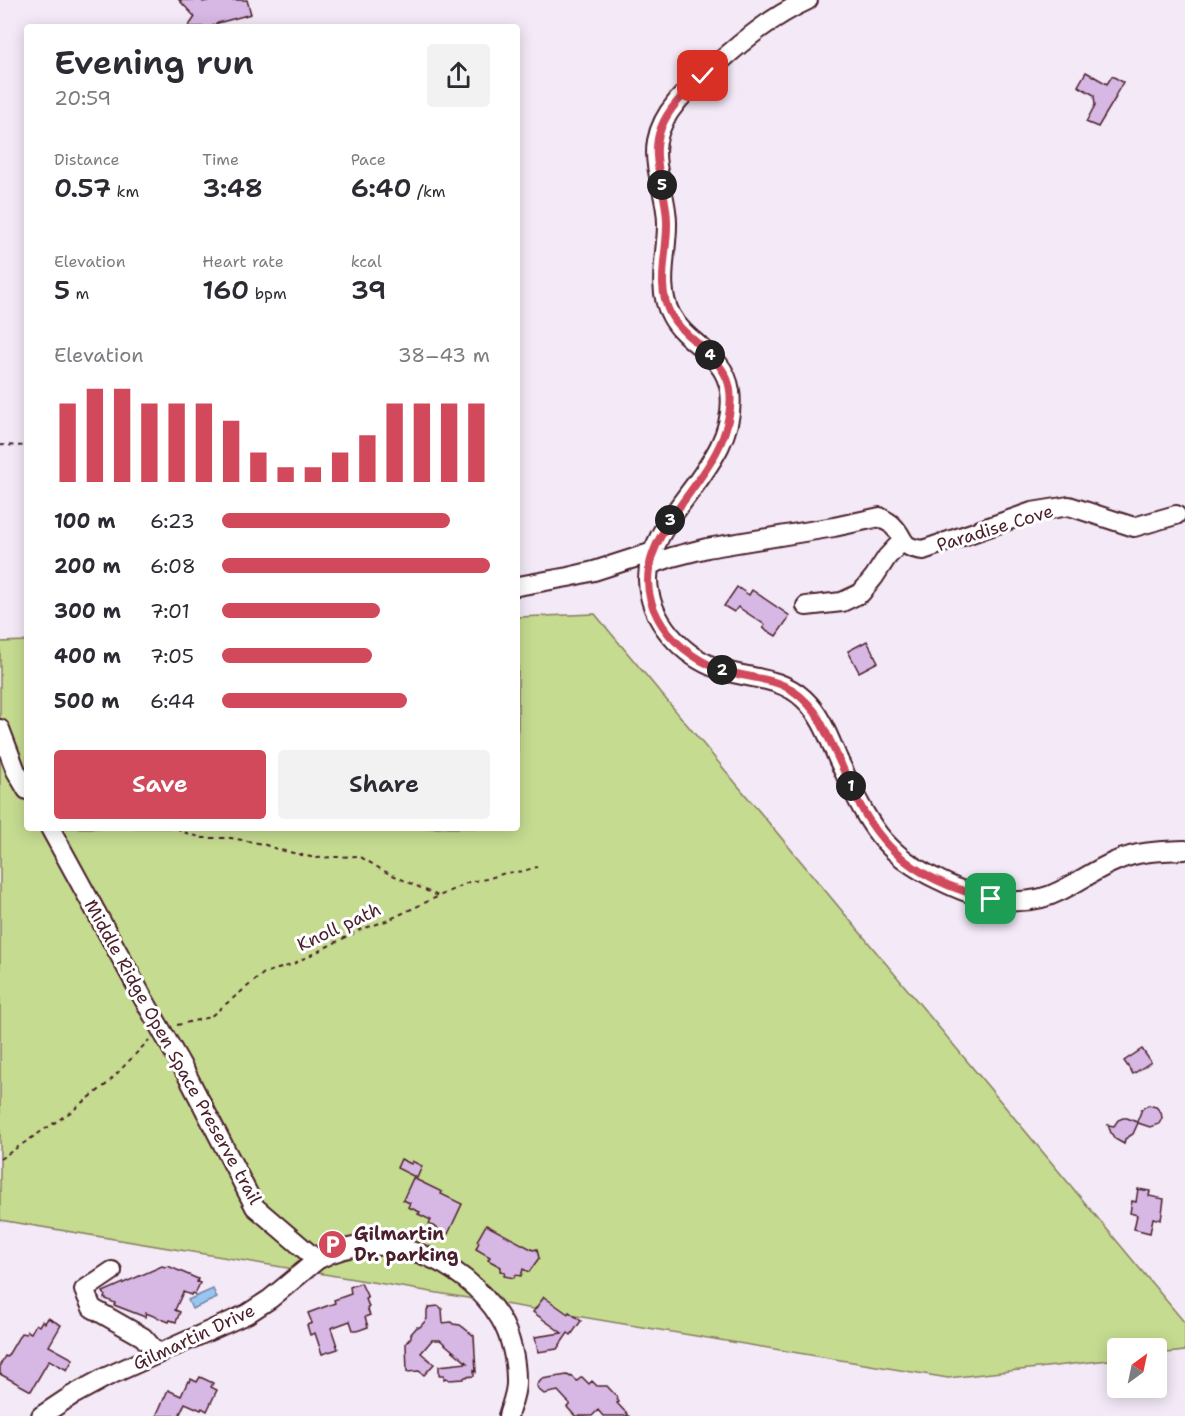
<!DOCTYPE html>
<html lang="en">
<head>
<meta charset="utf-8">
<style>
	:root { --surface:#fff; --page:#f2f2f3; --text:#2b2b33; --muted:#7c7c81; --accent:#d1495b }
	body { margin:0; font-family:"Shantell Sans",sans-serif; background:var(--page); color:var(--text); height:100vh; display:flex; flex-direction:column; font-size:22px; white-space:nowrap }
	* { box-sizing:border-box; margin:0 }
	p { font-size:20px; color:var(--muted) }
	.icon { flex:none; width:33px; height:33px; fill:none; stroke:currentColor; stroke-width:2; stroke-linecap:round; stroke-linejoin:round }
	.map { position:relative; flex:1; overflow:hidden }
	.sheet { position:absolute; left:24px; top:24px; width:496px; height:807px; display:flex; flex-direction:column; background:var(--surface); border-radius:6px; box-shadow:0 3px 15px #0003 }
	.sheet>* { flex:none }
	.needle { width:39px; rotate:33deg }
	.tools { position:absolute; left:1107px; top:1338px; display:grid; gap:12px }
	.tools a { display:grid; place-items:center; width:60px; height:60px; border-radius:6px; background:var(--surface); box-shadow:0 3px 15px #0003; font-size:30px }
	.pin { position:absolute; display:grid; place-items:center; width:51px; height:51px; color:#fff; margin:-26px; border-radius:12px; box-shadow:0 3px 9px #0006 }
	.km { position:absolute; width:30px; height:30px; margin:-15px; border-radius:50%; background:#222; color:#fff; font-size:16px; line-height:30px; text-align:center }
	.round { display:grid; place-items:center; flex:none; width:63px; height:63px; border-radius:6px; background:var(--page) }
	.headline { display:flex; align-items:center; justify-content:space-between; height:102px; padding:0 30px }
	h1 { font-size:33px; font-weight:600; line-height:45px }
	.stats { display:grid; grid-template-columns:repeat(3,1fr); gap:9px; height:102px; padding:6px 30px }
	.stats div { display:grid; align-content:center }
	.stats b { font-size:26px; font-weight:600 }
	.stats small { font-size:16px; font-weight:400 }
	.stats p { font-size:16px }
	.chart { height:168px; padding:12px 30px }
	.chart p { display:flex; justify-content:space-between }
	.chart svg { width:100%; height:108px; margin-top:6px; stroke:var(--accent); stroke-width:6 }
	.cta { display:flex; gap:12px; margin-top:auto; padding:12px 30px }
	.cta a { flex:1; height:69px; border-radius:6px; background:var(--accent); color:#fff; font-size:24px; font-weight:600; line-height:69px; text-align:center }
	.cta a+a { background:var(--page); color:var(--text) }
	ul { padding:0 30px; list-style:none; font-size:20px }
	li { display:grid; grid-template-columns:96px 72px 1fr; align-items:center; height:45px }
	li i { height:15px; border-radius:8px; background:var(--accent) }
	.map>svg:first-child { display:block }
	.green { fill:#c5db90; stroke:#887d5e; stroke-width:1.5 }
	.water { fill:#97c6f2; stroke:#7883a2; stroke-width:1.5 }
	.building { fill:#d7b7e4; stroke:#4a1f2b; stroke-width:1.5 }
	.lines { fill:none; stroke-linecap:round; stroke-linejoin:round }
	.minor-casing { stroke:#4a1f2b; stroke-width:22 }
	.path { stroke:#4a1f2b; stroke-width:2; stroke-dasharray:4.5 4.5; stroke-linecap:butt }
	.minor { stroke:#fff; stroke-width:18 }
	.route-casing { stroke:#fff; stroke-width:12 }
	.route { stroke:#d1495b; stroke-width:8 }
	.labels { text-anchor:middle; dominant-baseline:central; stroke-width:6; stroke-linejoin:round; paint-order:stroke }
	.street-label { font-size:18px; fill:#4a1f2b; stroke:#fff }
	.poi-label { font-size:18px; font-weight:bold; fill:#4a1f2b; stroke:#fff; text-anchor:start }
</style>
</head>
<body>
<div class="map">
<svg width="1185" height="1416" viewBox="0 0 1185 1416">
	<rect width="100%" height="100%" fill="#f3e9f7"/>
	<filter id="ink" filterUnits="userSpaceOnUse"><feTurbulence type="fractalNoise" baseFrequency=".0167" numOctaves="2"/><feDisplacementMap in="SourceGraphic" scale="12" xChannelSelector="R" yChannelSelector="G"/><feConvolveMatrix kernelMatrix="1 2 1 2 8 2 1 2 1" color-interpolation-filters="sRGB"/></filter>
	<g filter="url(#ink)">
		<!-- green -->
		<polygon class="green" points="595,614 1185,1323 1185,1351 1157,1354 1156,1348 1118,1348 1117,1359 948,1378 0,1220 0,642 27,641 27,828 518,828 518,617"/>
		<!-- water -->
		<polygon class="water" points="213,1289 217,1298 192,1309 188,1300"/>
		<!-- building -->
		<g class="building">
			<polygon points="179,0 202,0 203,2 212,0 247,0 251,14 218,23 211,27 188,27 195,17"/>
			<polygon points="1086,72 1107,84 1112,76 1123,82 1115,96 1116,97 1098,127 1086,122 1095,105 1094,95 1078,86"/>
			<polygon points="737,587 749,595 752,590 790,616 776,636 763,628 765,625 738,607 734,612 724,606"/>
			<polygon points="867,641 878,662 859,672 848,651"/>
			<polygon points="1142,1049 1151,1062 1133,1074 1124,1061"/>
			<polygon points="1148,1105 1156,1107 1161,1112 1162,1118 1159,1124 1150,1127 1138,1123 1133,1134 1125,1139 1124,1144 1115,1139 1111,1133 1108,1125 1114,1126 1118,1120 1123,1118 1127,1118 1137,1122 1142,1109"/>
			<polygon points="401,1159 411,1164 412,1161 422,1166 417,1178 397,1168"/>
			<polygon points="413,1178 442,1192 441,1194 462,1204 448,1234 429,1224 431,1220 418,1214 420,1212 408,1207 410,1203 403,1200"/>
			<polygon points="1138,1189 1150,1191 1149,1196 1164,1199 1161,1220 1153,1218 1150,1233 1134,1229 1137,1215 1130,1213 1132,1201 1136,1202"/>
			<polygon points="486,1225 533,1250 537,1249 539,1258 529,1272 523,1269 521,1276 515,1275 514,1278 504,1276 505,1272 500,1271 501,1267 488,1260 490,1257 476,1249 479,1242 477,1241"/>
			<polygon points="162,1266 165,1267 168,1266 198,1279 197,1282 200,1283 195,1294 192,1293 191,1295 183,1292 175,1310 180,1312 176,1322 170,1320 169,1322 146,1313 145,1317 114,1305 115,1303 104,1298 105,1295 103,1292"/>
			<polygon points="361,1283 368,1298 366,1299 369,1307 367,1308 370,1315 365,1317 368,1327 357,1331 356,1330 353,1330 350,1321 331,1328 338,1349 322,1354 315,1333 310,1335 307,1325 312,1323 308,1313 335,1303 334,1300 351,1294 350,1287"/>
			<polygon points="544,1297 568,1314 569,1312 581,1321 571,1335 568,1333 557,1349 538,1352 535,1337 562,1333 533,1312"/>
			<polygon points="439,1306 442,1309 443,1323 451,1322 453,1324 460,1325 474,1336 476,1372 474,1370 474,1376 465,1377 463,1379 449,1380 447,1378 444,1379 444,1375 439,1375 439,1366 467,1363 440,1340 432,1340 421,1353 434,1364 424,1375 419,1371 407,1372 406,1343 411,1337 411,1334 417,1327 420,1327 427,1319 427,1310 429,1307"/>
			<polygon points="48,1318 61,1325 49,1346 73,1359 67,1370 49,1360 31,1391 0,1374 0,1365 5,1356 7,1357 21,1333 26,1334 27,1331 31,1333 36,1324 39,1326 42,1321 45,1323"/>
			<polygon points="567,1375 571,1377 572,1376 577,1381 582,1377 589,1384 592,1381 597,1386 607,1386 618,1398 617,1399 619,1402 617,1403 629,1416 603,1416 598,1410 592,1416 575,1416 567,1407 570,1404 558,1391 544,1394 538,1389 537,1385 542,1379"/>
			<polygon points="200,1377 213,1383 211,1387 217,1390 207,1411 202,1408 201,1410 185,1403 179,1416 156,1416 168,1390 181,1396 188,1381 190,1382 191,1379 197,1382"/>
		</g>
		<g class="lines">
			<defs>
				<g id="minor">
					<path d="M808,0C773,16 745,39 716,65C692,86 663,108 657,141C652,169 668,197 667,225C667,254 656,288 671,315C687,346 724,352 730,391C740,466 647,513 648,580C649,620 682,656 719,669C747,679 780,676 804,699C821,715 829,738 838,759C865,816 878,852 939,880C955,888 973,896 992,899C1015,903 1039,902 1060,891C1079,882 1096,869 1116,861C1137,851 1162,851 1185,850"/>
					<path d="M649,565L672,557L707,548L834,527L880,517C884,520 890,522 893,526C906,538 898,547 923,550L1032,512L1069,506L1134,527L1176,515"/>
					<polyline points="518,586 568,577 594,571 653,552"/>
					<polyline points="806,606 842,602 861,593 874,577 887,557 902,541"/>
					<polyline points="0,729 16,771 27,790"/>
					<polyline points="50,828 143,998 187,1075 255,1207 317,1260"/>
					<polyline points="112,1271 84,1290 92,1308 143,1337 158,1354"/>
					<path d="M41,1416L71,1396L106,1377L247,1314L270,1299L317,1260C381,1224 464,1259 500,1318C511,1336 516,1361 516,1380C517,1392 511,1405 508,1416"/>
				</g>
			</defs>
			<!-- minor casing -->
			<use href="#minor" class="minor-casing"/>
			<!-- path -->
			<g class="path">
				<polyline points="0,445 27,446"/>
				<polyline points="177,828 183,832 203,838 231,838 263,844 280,850 315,858 359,856 384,871 438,896"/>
				<polyline points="177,1025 210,1017 264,973 291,965 362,929 386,921 469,882 487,879 505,873 523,871 537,867"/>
				<polyline points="0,1159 72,1111 107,1084 149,1040"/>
			</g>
			<!-- minor -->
			<use href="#minor" class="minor"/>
		</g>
	</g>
	<g class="lines" filter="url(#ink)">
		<defs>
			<path id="route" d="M703,76C687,91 669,107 661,128C649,159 667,190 667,222C668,252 655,287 671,315C677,326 686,334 696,342C727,368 738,386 726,428C709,492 618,545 658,618C670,641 695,660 719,669C760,683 785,673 815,712C832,741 844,773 859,803C888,860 931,884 991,899"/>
		</defs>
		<!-- route casing -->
		<use href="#route" class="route-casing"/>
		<!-- route -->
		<use href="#route" class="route"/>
	</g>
	<!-- icons -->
	<defs>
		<symbol id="parking-disc" viewBox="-11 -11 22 22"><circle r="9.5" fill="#d1495b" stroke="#fff"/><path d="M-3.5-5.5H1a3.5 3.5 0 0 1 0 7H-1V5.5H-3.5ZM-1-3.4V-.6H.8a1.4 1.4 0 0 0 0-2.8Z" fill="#fff"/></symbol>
	</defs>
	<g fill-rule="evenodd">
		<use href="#parking-disc" x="316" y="1228" width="33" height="33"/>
	</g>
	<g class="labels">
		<!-- street labels -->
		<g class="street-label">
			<text transform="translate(995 528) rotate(-17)">Paradise Cove</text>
			<text transform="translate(339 927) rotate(-25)">Knoll path</text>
			<text transform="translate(173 1052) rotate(61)">Middle Ridge Open Space Preserve trail</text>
			<text transform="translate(194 1337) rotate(-25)">Gilmartin Drive</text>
		</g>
		<!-- poi labels -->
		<g class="poi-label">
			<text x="354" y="1234">Gilmartin<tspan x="354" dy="21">Dr. parking</tspan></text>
		</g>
	</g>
</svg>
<div class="tools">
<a><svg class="needle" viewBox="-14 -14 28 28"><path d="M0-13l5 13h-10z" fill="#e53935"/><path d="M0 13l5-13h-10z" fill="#7c7c81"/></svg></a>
</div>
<div class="pin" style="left:991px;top:899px;background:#1e9e55"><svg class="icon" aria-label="arrive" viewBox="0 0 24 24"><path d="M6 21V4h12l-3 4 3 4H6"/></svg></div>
<div class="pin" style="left:703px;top:76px;background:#d93025"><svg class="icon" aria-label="check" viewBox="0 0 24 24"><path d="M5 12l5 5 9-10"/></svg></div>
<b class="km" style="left:851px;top:786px">1</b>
<b class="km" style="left:722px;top:670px">2</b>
<b class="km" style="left:670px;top:520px">3</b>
<b class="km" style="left:710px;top:355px">4</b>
<b class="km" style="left:662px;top:185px">5</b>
<section class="sheet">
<div class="headline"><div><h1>Evening run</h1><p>20:59</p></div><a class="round"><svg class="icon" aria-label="share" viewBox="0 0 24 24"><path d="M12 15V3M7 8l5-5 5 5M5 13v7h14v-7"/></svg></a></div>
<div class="stats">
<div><p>Distance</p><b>0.57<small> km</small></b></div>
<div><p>Time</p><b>3:48</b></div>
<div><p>Pace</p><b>6:40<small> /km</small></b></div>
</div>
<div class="stats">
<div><p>Elevation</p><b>5<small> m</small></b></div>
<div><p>Heart rate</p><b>160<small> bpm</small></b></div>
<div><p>kcal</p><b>39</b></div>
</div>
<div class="chart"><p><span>Elevation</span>38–43 m</p>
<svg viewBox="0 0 160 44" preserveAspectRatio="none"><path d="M5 44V12M15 44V6M25 44V6M35 44V12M45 44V12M55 44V12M65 44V19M75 44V32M85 44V38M95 44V38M105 44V32M115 44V25M125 44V12M135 44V12M145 44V12M155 44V12"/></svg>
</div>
<ul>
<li><b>100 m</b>6:23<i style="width:85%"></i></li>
<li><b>200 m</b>6:08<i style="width:100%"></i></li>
<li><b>300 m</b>7:01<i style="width:59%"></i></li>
<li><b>400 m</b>7:05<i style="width:56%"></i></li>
<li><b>500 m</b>6:44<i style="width:69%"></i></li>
</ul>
<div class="cta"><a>Save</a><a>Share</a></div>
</section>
</div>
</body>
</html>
